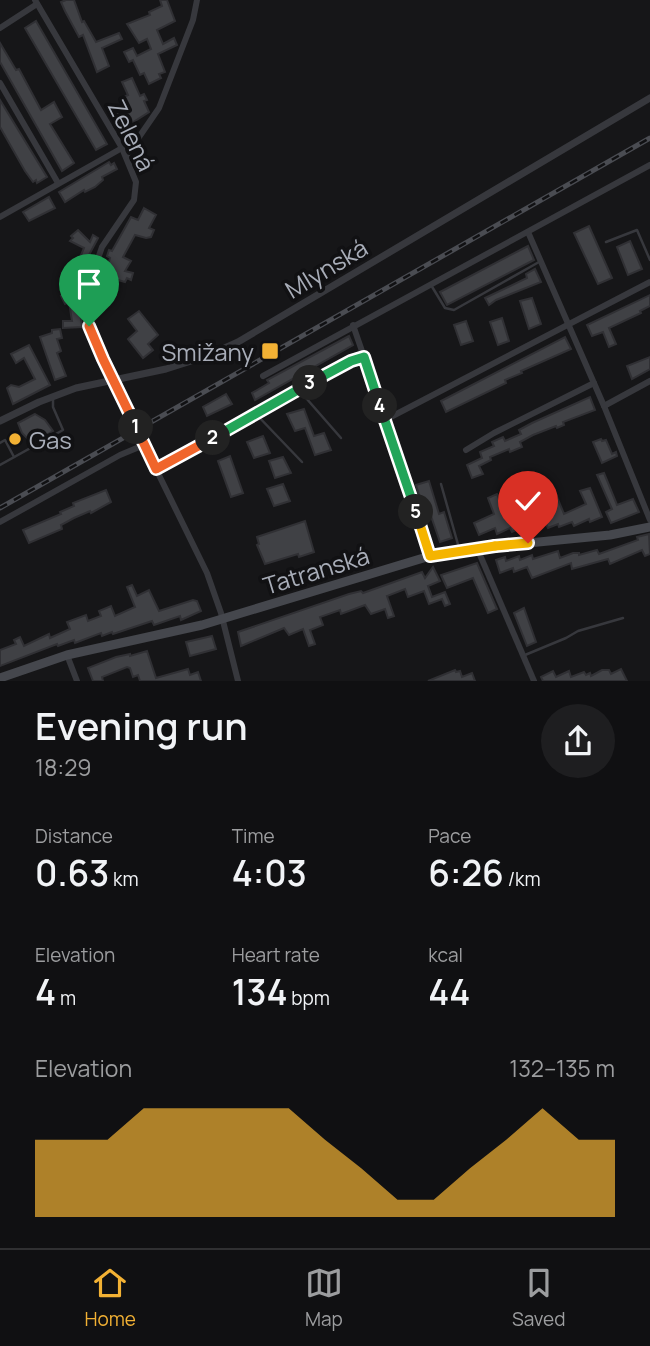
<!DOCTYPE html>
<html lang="en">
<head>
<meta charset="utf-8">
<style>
	:root { --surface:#101012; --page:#1e1e20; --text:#f1f3f6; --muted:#9c9d9f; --line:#303032; --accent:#f2b134 }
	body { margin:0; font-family:Manrope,sans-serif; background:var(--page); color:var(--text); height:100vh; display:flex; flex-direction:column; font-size:26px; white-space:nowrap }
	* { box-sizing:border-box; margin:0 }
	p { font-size:23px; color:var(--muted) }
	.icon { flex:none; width:38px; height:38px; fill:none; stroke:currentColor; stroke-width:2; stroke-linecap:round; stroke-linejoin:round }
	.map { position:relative; height:681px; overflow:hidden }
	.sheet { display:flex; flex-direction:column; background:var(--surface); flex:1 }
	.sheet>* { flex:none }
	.pin { position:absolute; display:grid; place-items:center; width:60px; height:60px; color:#fff; margin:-72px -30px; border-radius:50% 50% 50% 0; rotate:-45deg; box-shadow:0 0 7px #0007 }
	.pin .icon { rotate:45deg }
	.km { position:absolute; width:35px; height:35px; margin:-18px; border-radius:50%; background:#222; color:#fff; font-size:19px; line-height:35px; text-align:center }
	.round { display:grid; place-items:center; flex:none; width:74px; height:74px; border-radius:37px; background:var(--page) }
	.overview { display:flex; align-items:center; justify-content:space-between; height:119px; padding:0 35px }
	h1 { font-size:38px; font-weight:600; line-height:52px }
	.figures { display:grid; grid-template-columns:repeat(3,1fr); gap:10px; height:119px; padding:7px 35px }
	.figures div { display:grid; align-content:center }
	.figures b { font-size:35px; font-weight:600 }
	.figures small { font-size:19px; font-weight:400 }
	.figures p { font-size:19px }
	.chart { height:196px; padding:14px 35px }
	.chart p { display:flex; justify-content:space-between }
	.chart svg { width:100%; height:126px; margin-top:7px; fill:var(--accent); opacity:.7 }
	.dock { display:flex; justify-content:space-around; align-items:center; height:98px; border-top:2px solid var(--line); background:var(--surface); font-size:19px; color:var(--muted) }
	.dock a { display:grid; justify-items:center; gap:4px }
	.dock .active { color:var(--accent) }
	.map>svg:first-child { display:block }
	.building { fill:#404145; stroke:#303034; stroke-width:2 }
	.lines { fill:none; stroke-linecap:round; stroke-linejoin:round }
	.service { stroke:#37383d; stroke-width:2.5 }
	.minor { stroke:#37383d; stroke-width:6 }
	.tertiary { stroke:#37383d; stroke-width:7 }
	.secondary { stroke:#45474d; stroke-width:9 }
	.rail-casing { stroke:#4a4c52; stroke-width:5 }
	.rail { stroke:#111113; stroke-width:2.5; stroke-dasharray:8; stroke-linecap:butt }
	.split-1-casing { stroke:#fff; stroke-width:14 }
	.split-2-casing { stroke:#fff; stroke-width:14 }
	.split-3-casing { stroke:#fff; stroke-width:14 }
	.split-4-casing { stroke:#fff; stroke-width:14 }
	.split-5-casing { stroke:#fff; stroke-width:14 }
	.split-6-casing { stroke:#fff; stroke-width:14 }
	.split-7-casing { stroke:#fff; stroke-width:14 }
	.split-1 { stroke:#f0652b; stroke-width:9 }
	.split-2 { stroke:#f0652b; stroke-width:9 }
	.split-3 { stroke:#22a559; stroke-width:9 }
	.split-4 { stroke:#22a559; stroke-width:9 }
	.split-5 { stroke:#22a559; stroke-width:9 }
	.split-6 { stroke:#f5b400; stroke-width:9 }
	.split-7 { stroke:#f5b400; stroke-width:9 }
	.poi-dot { fill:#f2b134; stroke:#111113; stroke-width:2.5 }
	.labels { text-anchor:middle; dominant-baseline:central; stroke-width:7; stroke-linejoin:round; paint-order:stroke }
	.street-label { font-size:24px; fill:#a8adb8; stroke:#111113 }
	.poi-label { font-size:24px; fill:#a8adb8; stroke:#111113; text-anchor:end }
</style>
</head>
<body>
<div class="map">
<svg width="650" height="681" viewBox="0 0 650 681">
	<rect width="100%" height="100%" fill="#161618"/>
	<!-- building -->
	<g class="building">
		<polygon points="66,0 74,0 82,22 84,21 96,42 119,33 122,39 102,48 109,66 97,72 83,35 79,37 65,11 61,2"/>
		<polygon points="160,0 167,0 175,21 157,30 163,44 174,38 177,45 158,54 165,72 159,74 161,78 149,84 144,73 140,75 133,60 129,62 124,52 133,48 137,56 151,49 147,39 139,43 127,24 150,15 149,12 162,6"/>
		<polygon points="36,21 107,144 96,150 25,28"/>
		<polygon points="0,43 16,70 19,69 41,110 54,102 62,117 50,124 74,163 62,171 0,62"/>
		<polygon points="132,78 140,96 144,94 147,100 144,101 149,112 124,128 134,134 131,139 120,132 123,128 116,110 125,105 122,98 128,95 122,82"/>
		<polygon points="0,100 47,177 37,183 36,180 33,182 25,171 0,127"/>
		<polygon points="109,162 111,165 114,163 117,169 102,177 103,180 95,187 85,192 84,190 65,202 59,192"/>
		<polygon points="49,197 55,208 29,221 23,212"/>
		<polygon points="144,208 156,215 149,228 154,230 151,237 146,238 135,235 123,257 131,261 125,271 133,273 131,280 127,278 125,282 118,280 116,287 113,286 108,300 96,296 101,276 106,272 110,258 107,256 109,250 112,251 131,217 138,220"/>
		<polygon points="589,226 612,278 598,284 574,233"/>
		<polygon points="78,230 90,242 93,235 98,238 81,270 76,267 84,248 70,241 73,238 71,236"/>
		<polygon points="630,241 642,269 628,275 617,247"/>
		<polygon points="528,246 534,260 532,261 447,305 440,292"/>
		<polygon points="535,269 541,282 496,300 489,305 485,298 527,278 526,274"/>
		<polygon points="76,289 80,295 78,296 82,327 63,328 63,321 72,321 69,302 65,304 61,296"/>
		<polygon points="650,295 650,306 640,311 641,313 609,328 616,344 609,347 603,332 592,336 587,325"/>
		<polygon points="532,298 541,324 529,329 520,301"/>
		<polygon points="139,311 158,335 148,344 153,350 143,358 128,339 137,331 128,319"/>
		<polygon points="502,318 509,341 498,345 490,322"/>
		<polygon points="466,321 473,341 461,345 454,325"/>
		<polygon points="60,329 62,338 57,339 61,351 57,353 66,376 55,380 40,337 52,333 52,330"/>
		<polygon points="349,336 353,345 255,400 252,393 269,383 267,380"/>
		<polygon points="565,337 571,349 521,371 522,373 505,380 506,383 446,412 441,401"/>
		<polygon points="29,345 50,385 13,404 7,388 11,385 19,387 35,379 24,358 16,363 11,354"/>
		<polygon points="650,357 650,369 632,379 627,366"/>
		<polygon points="226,394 232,404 207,416 203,407"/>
		<polygon points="590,397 595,410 563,422 564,425 557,428 556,426 533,435 520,442 522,447 510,452 509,449 490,457 491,460 479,466 483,474 472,478 467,465 482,458 480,452 494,446 492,442 503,437 505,441 521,434 519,430 532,423"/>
		<polygon points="304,409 314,436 324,433 331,450 315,455 305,428 295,431 287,414"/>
		<polygon points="35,414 45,420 53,431 41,438 32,435 27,438 22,433 18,423"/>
		<polygon points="263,436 270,453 254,458 247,442"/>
		<polygon points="601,439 602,441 606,440 612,454 616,452 617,456 602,463 593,442"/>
		<polygon points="230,456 243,493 231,497 218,461"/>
		<polygon points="283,457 291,473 275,478 269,461"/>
		<polygon points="604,473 617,505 633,499 639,512 611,523 606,512 612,509 597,475"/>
		<polygon points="429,481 439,514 444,512 452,538 440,542 431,516 426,518 416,485"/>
		<polygon points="283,484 290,501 274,506 267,489"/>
		<polygon points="590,488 602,517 590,522 589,519 574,526 572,522 559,527 558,524 548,528 546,524 535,529 525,505 536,500 533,493 539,491 541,496 555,492 564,514 586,504 580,491"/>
		<polygon points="106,490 111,502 91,513 90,511 74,518 61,525 62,529 29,543 23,530 61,514 60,512 74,506 73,503"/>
		<polygon points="497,494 503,508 510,504 520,528 512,532 510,528 497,534 495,528 479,535 474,523 494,514 488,498"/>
		<polygon points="305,521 314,552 299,557 298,554 265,564 257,545 259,544 257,537"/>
		<polygon points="649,534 650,554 645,556 642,550 610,564 608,559 572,569 571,563 532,578 527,567 514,572 513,568 500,573 496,560 505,557 506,561 519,556 520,560 532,555 533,559 558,551 560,558 573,553 579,553 579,555 597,550 599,554 638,540 637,537"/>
		<polygon points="477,563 497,609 488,613 473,578 447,588 441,575"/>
		<polygon points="433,567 440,581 428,586 432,597 445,592 450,604 445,606 442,599 429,604 424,591 408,597 405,589 387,596 394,616 388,618 385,609 371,614 365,605 341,614 340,610 320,617 323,625 310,630 315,644 309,646 303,629 289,635 284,628 241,646 238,632 349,594 361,591 363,593 422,572 425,578"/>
		<polygon points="132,585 137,596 149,590 159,611 193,600 197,601 201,611 181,620 180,616 154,625 152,621 113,634 112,632 102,636 101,633 75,643 74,640 58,646 57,644 0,666 0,650 16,644 14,640 20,637 24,646 49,634 50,638 70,629 67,622 86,615 88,621 101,616 99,611 111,606 115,616 135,607 127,587"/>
		<polygon points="524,608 536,642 527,646 514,613"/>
		<polygon points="212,636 216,649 190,656 186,642"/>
		<polygon points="147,651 156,678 188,669 190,675 198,672 201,681 140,681 138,675 133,677 130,668 127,667 102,677 103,681 93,681 88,668 116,657 130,654 130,656"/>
		<polygon points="621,669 627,681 543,681 541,677 553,671 556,677 569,671 571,677 584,672 586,675 590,673 591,676 602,670 609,670 611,674"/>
		<polygon points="455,670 456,672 460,671 462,677 472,673 475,681 428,681"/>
	</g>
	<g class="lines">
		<!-- service -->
		<g class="service">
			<polyline points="606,242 637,230 650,260"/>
			<polyline points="431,285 445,308 454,310 539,262"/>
			<polyline points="299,390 341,438"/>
			<polyline points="256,414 302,462"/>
			<polyline points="0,443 5,440 14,457"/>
			<polyline points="0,465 63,430 53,407 53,399"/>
			<polyline points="441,484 459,548"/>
			<polyline points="525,655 566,638 578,631 623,618"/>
		</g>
		<!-- minor -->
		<g class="minor">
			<polyline points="35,0 122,148 136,182 134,200 102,247 88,287 89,326 102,359 207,573 221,613 238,681"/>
			<polyline points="0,28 37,4"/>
			<polyline points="0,83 58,183"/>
			<polyline points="126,156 159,108 193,20 197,0"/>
			<polyline points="0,217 122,148"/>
			<polyline points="528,232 604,406 650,520"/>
			<polyline points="364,357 430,556"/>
			<polyline points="263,376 650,165"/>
			<polyline points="604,406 650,381"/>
			<polyline points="385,420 650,282"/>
			<polyline points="466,450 494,433 594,383"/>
			<polyline points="156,469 351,361 364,357 353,325"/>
			<polyline points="0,522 120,455 144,445"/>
			<polyline points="477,548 534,681"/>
			<polyline points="67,655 77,681"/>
		</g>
		<!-- tertiary -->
		<polyline class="tertiary" points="0,421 39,402 76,388 166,369 207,356 238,342 650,98"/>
		<!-- secondary -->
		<polyline class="secondary" points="0,678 67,655 202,625 430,556 477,548 610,535 650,527"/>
		<defs>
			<polyline id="rail" points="0,508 650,138"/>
		</defs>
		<!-- rail casing -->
		<use href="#rail" class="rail-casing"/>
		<!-- rail -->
		<use href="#rail" class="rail"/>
	</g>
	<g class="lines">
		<defs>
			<polyline id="split-1" points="89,326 103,359 136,427"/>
			<polyline id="split-2" points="136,427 156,469 213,438"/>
			<polyline id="split-3" points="213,438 310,383"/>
			<polyline id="split-4" points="310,383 351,361 364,357 380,406"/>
			<polyline id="split-5" points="380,406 416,512"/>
			<polyline id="split-6" points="416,512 430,556 495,546"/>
			<polyline id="split-7" points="495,546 528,543"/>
		</defs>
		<!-- split-1 casing -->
		<use href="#split-1" class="split-1-casing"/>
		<!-- split-2 casing -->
		<use href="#split-2" class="split-2-casing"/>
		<!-- split-3 casing -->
		<use href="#split-3" class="split-3-casing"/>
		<!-- split-4 casing -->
		<use href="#split-4" class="split-4-casing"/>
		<!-- split-5 casing -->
		<use href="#split-5" class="split-5-casing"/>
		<!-- split-6 casing -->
		<use href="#split-6" class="split-6-casing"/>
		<!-- split-7 casing -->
		<use href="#split-7" class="split-7-casing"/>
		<!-- split-1 -->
		<use href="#split-1" class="split-1"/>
		<!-- split-2 -->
		<use href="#split-2" class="split-2"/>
		<!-- split-3 -->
		<use href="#split-3" class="split-3"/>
		<!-- split-4 -->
		<use href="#split-4" class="split-4"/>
		<!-- split-5 -->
		<use href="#split-5" class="split-5"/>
		<!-- split-6 -->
		<use href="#split-6" class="split-6"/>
		<!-- split-7 -->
		<use href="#split-7" class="split-7"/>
	</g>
	<!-- markers -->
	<g class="poi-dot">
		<rect x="261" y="342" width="18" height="18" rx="3.5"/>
		<circle cx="15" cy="439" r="7"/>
	</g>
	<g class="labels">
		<!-- street labels -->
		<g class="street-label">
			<text transform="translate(132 135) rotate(64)">Zelená</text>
			<text transform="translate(326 268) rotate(-31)">Mlynská</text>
			<text transform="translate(316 570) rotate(-17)">Tatranská</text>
		</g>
		<!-- poi labels -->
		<g class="poi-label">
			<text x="254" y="351">Smižany</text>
			<text x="29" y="439" text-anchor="start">Gas</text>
		</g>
	</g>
</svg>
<div class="pin" style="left:89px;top:326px;background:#1e9e55"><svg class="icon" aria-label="arrive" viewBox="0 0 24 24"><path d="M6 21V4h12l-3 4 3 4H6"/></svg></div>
<div class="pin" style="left:528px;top:543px;background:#d93025"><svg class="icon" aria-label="check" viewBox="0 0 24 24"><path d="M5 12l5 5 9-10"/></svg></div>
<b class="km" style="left:136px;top:427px">1</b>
<b class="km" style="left:213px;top:438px">2</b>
<b class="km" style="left:310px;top:383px">3</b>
<b class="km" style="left:380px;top:406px">4</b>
<b class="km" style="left:416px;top:512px">5</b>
</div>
<section class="sheet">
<div class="overview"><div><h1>Evening run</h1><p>18:29</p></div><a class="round"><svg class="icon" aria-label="share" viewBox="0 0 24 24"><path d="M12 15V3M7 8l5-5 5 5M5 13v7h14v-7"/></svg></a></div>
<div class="figures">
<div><p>Distance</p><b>0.63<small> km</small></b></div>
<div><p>Time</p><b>4:03</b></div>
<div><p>Pace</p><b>6:26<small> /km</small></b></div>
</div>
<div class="figures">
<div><p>Elevation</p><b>4<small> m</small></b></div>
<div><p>Heart rate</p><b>134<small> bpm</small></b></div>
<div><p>kcal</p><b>44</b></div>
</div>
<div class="chart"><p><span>Elevation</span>132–135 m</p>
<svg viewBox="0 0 160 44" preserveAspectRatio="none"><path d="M0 44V17L10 17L20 17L30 6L40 6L50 6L60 6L70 6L80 17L90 27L100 38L110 38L120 27L130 17L140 6L150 17L160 17V44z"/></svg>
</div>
</section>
<nav class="dock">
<a class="active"><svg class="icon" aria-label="home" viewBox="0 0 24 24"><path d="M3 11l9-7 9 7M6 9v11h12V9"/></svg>Home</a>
<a><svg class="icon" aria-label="map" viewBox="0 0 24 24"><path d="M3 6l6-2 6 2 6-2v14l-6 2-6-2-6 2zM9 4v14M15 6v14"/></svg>Map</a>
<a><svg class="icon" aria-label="saved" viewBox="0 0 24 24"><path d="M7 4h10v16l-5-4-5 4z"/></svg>Saved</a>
</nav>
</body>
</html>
